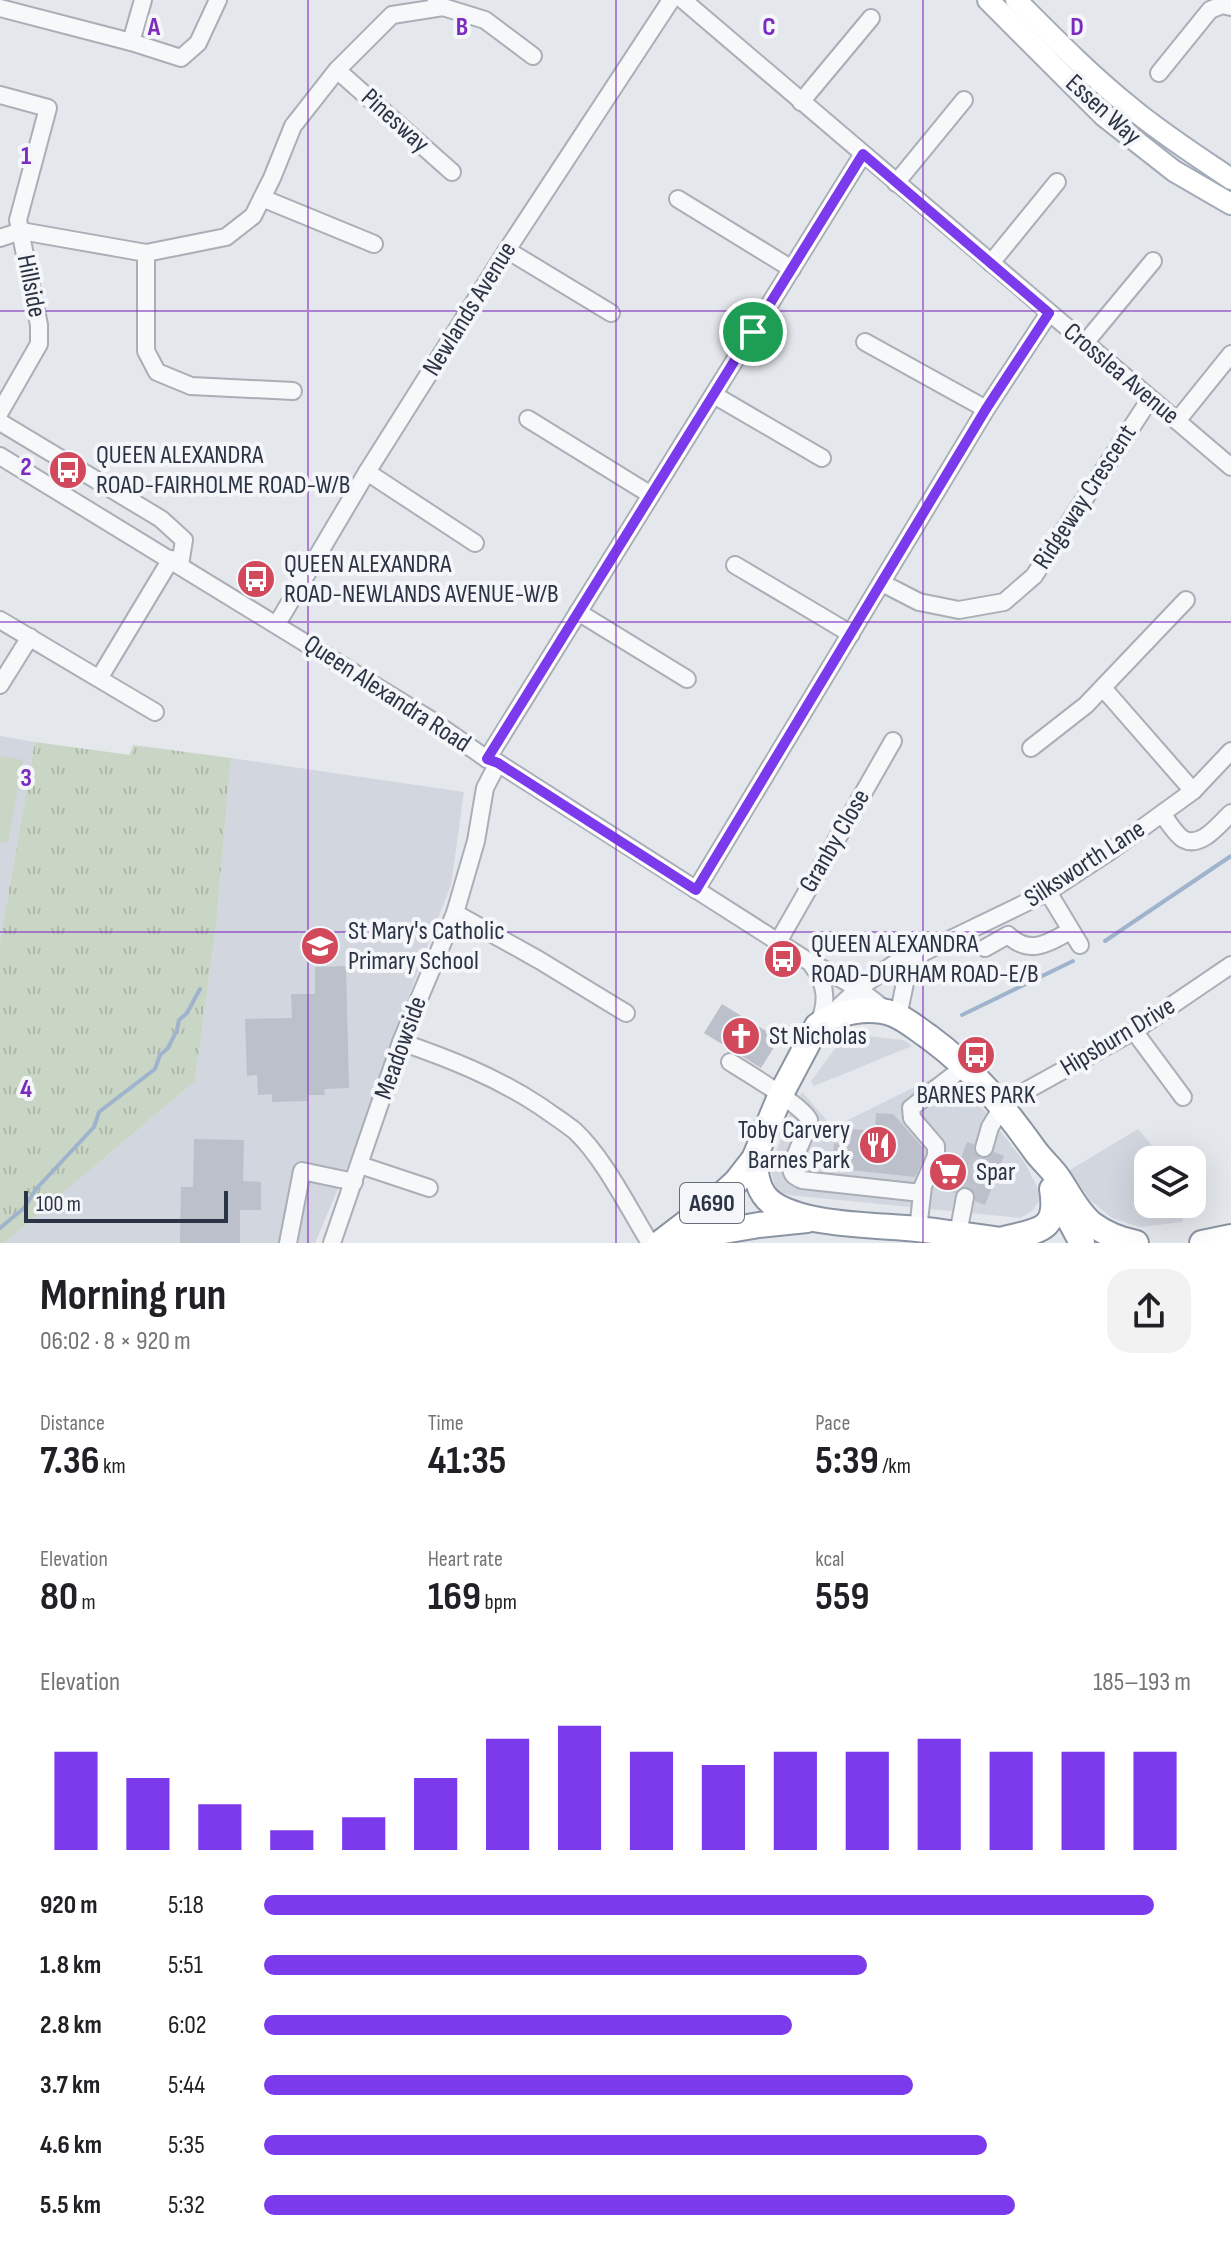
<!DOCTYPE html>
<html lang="en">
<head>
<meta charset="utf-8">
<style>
	:root { --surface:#fff; --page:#f2f2f2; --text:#202124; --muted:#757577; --accent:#7c3aed }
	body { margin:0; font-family:"Sofia Sans Condensed",sans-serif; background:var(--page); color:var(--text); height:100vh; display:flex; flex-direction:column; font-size:30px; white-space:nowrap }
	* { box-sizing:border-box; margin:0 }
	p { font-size:26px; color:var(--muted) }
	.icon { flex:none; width:44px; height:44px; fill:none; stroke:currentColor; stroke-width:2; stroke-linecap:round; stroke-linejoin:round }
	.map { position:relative; height:1243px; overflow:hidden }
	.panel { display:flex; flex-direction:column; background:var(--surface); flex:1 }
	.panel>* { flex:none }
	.tools { position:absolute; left:1134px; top:1146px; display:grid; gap:16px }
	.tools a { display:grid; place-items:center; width:72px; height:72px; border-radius:16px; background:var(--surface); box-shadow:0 8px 32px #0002; font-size:40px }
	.scale { position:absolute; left:24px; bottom:20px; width:204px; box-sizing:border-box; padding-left:8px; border:4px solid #2b3445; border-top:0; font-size:22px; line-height:28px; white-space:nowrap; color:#2b3445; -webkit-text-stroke:6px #f4f6f9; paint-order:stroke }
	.pin { position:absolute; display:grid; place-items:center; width:68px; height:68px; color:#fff; margin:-34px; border:4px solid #fff; border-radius:50%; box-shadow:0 2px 8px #0007 }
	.round { display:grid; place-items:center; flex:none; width:84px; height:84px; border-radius:24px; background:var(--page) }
	.summary { display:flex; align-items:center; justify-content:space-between; height:136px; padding:0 40px }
	h1 { font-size:44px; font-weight:700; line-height:60px }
	.stats { display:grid; grid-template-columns:repeat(3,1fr); gap:12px; height:136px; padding:8px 40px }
	.stats div { display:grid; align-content:center }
	.stats b { font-size:40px; font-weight:700 }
	.stats small { font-size:22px; font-weight:400 }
	.stats p { font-size:22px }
	.chart { height:224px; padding:16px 40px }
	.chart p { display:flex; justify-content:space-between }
	.chart svg { width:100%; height:144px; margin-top:8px; stroke:var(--accent); stroke-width:6 }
	ul { padding:0 40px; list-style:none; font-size:26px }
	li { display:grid; grid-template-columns:128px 96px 1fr; align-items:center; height:60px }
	li i { height:20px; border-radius:10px; background:var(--accent) }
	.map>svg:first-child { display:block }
	.built { fill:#d2d6de }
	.grass { fill:url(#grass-tufts) }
	.garden { fill:#c9d6c5 }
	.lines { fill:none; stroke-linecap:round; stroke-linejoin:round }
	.stream { stroke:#9fb4cc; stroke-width:4 }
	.building { fill:#bbc0ca }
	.minor-tunnel { stroke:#bfc3cb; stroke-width:16; stroke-dasharray:16 8; stroke-linecap:butt }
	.minor-casing { stroke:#a9aeb7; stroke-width:20 }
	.major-casing { stroke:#a3abb8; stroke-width:24 }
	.highway-casing { stroke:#8b94a3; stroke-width:28 }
	.minor { stroke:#f7f8fa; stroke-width:16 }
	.major { stroke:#fff; stroke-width:20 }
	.highway { stroke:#fff; stroke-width:24 }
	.route-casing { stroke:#fff; stroke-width:16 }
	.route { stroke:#7c3aed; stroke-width:10 }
	.grid { fill:none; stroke:#7b2cbf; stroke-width:2; stroke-opacity:0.55 }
	.labels { text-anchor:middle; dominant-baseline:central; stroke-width:8; stroke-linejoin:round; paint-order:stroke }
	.shield { fill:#f4f6f9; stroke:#676e7b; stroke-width:2 }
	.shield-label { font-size:24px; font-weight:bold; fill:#2b3445 }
	.street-label { font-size:26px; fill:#2b3445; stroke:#f4f6f9 }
	.poi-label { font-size:26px; fill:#2b3445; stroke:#f4f6f9; text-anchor:start }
	.grid-label { font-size:26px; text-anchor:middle; font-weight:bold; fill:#7b2cbf; stroke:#f4f6f9; stroke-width:8; stroke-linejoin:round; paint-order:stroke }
</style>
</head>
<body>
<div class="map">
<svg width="1231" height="1243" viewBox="0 0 1231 1243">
	<defs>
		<pattern id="grass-tufts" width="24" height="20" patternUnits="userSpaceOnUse" patternTransform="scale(2)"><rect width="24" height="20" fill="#c9d6c5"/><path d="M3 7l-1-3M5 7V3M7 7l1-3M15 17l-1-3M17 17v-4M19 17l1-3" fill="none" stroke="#adb8ab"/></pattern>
	</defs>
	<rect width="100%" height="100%" fill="#e4e7ec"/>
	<!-- built -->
	<g class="built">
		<polygon points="0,736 35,742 0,941"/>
		<polygon points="231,758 464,792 451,885 420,965 360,1136 315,1243 4,1243 195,1081 216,927"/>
		<polygon points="856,1035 903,1040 912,1046 814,1086 811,1081 834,1050 848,1037"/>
		<polygon points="945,1072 985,1111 1025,1163 1037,1187 1039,1201 1032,1211 1020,1218 789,1195 777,1191 771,1172 776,1153 791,1110 802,1092 825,1118 830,1129"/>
		<polygon points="1138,1129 1164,1160 1148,1160 1148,1204 1180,1204 1183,1222 1140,1227 1112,1218 1090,1200 1070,1170"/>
	</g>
	<!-- grass -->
	<polygon class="grass" points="35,742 130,755 133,745 231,758 216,927 195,1081 4,1243 0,1243 0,941"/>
	<!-- garden -->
	<polygon class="garden" points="0,756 23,760 8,843 0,842"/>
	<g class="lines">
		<!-- stream -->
		<g class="stream">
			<polyline points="1105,941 1231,856"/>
			<polyline points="962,1015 1073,961"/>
			<polyline points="0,1228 24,1208 36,1189 94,1127 99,1112 155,1069 160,1055 168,1048 177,1030 179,1020 187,1013 200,989"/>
		</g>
	</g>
	<!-- building -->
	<g class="building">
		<polygon points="346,966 349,1088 324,1089 325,1095 307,1095 308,1101 272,1102 272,1094 258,1095 257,1075 247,1076 245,1019 292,1018 291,994 315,994 315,967"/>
		<polygon points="722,1004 779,1039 761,1068 704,1033"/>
		<polygon points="876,1113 893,1114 923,1148 922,1162 915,1177 832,1168 834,1143 850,1144 852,1129 875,1131"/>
		<polygon points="194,1139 244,1140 243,1181 261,1182 261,1210 240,1210 240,1243 180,1243 181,1187 193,1187"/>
		<polygon points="967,1142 974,1144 974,1151 980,1158 987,1158 994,1152 1004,1156 985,1205 975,1201 975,1193 968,1186 961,1187 955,1193 936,1186 948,1153 961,1158"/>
	</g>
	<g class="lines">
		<!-- minor-tunnel -->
		<polyline class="minor-tunnel" points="965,1197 984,1148"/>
		<defs>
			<g id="minor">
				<polyline points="683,0 1231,467"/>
				<polyline points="436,1 443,7 485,20 533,56"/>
				<polyline points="0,8 131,42 181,58 198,43 218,0"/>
				<polyline points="131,42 143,0"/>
				<polyline points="337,70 452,172"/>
				<polyline points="1159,73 1210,10 1222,5 1231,7"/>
				<polyline points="0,95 48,108 18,220 39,325 39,344 0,412"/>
				<polyline points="801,102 871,18"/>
				<polyline points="896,183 964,100"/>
				<polyline points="262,198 374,244"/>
				<polyline points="678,199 792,269"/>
				<polyline points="0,238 21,231 146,253 226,237 253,216 272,178 293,126 337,70 392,15 443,7"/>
				<polyline points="507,250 611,313"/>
				<polyline points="146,253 146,351 157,372 191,386 293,391"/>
				<polyline points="991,263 1057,182"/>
				<polyline points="865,342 986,409"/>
				<polyline points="1085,343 1153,261"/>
				<polyline points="714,395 822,458"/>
				<polyline points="528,419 651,495"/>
				<polyline points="1177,421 1231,354"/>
				<polyline points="0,422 161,519 184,540 180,565"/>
				<path d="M0,456L431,720L487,759L498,763L811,963C840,976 863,991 888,1012"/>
				<polyline points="367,472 475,543"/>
				<polyline points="735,565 851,634"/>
				<polyline points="882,583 919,602 959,610 1004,602 1034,576 1150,399"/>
				<polyline points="578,612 687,679"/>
				<polyline points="0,620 155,712"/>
				<polyline points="277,624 367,472 507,250 671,0"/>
				<polyline points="100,677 171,559"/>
				<polyline points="0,685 30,637"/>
				<polyline points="1103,688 1193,791"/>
				<polyline points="1031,748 1086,705 1186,600"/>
				<polyline points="487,759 863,154"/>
				<path d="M1162,814C1168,821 1175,834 1183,839C1201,849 1219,824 1231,813"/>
				<polyline points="696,890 986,409 1049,313"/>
				<polyline points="1048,892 1080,945"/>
				<polyline points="455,913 539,960 626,1013"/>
				<polyline points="778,942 893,741"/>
				<path d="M985,948L1008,935C1030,956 1048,943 1070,931"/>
				<path d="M812,965C827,984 828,1003 818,1025"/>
				<polyline points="830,1015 859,988 894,964 922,953 1048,892 1109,852 1193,791 1231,751"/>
				<polyline points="898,1017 906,978 922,953"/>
				<polyline points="1134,1031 1183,1097"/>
				<path d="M401,1042C450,1059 496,1077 540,1106C551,1114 564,1122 575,1131C604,1158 629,1209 650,1243"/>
				<path d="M730,1062C743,1070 806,1108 809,1120C809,1122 808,1124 808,1126L791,1166C791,1175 795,1177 802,1180L921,1193"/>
				<polyline points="984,1148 990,1127 1003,1106 1022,1093 1134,1031 1231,965"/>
				<polyline points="360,1165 429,1188"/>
				<polyline points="918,1229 923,1186 936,1156 936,1146 912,1118 911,1108 965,1066"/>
				<polyline points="958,1234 965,1197"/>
				<polyline points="288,1243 302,1171 354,1182"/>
				<polyline points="332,1243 401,1042 455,913 476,841 485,788 498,763"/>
			</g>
			<g id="major">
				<polyline points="988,0 1104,116 1174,171 1231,204"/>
				<path d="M1016,0C1053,37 1089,74 1130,107C1161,133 1197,156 1231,179"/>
			</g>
			<g id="highway">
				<path d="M754,1159C756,1176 758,1193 772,1203C803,1226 878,1225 917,1229C952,1233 986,1238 1021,1243"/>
				<polyline points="1059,1200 1082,1243"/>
				<path d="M1004,1239C1038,1230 1059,1232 1052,1189"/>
				<polyline points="670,1240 759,1225 807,1220"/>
				<path d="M660,1243L715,1201L736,1182L754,1159L781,1094L817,1026C835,1011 871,1006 893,1014C906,1019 917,1029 929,1037C975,1071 1003,1106 1036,1152C1042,1160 1050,1167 1056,1175C1068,1191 1076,1211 1092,1224C1104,1233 1122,1240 1136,1243"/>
				<polyline points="1202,1243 1231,1237"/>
			</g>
		</defs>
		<!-- minor casing -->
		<use href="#minor" class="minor-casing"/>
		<!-- major casing -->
		<use href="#major" class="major-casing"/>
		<!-- highway casing -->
		<use href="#highway" class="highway-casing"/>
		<!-- minor -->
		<use href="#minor" class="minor"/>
		<!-- major -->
		<use href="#major" class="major"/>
		<!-- highway -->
		<use href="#highway" class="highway"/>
	</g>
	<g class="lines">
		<defs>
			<polygon id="route" points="863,154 1049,313 986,409 696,890 498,763 487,759"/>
		</defs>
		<!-- route casing -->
		<use href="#route" class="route-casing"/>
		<!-- route -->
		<use href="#route" class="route"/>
	</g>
	<!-- grid -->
	<path class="grid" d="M308,0V1243M616,0V1243M923,0V1243M0,311H1231M0,622H1231M0,932H1231"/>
	<!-- icons -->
	<defs>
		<symbol id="bus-disc" viewBox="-11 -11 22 22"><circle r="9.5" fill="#d1495b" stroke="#f4f6f9"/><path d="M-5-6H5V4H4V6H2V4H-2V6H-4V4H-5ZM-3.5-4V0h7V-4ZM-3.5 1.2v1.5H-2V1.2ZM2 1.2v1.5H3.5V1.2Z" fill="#fff"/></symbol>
		<symbol id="school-disc" viewBox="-11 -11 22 22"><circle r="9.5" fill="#d1495b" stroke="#f4f6f9"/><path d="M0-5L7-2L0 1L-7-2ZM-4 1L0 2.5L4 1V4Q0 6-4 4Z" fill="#fff"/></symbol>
		<symbol id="church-disc" viewBox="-11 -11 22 22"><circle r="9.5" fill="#d1495b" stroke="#f4f6f9"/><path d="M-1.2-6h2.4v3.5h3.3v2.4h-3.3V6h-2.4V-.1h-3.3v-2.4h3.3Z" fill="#fff"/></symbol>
		<symbol id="restaurant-disc" viewBox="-11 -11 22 22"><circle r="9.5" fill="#d1495b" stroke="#f4f6f9"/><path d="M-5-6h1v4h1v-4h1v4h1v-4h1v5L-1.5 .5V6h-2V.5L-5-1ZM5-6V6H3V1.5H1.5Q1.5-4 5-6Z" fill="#fff"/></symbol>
		<symbol id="supermarket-disc" viewBox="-11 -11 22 22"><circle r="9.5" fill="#d1495b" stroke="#f4f6f9"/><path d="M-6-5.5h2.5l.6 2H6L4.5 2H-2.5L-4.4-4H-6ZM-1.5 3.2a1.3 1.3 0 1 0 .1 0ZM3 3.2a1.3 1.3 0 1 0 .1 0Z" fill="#fff"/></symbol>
	</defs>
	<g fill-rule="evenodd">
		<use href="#bus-disc" x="46" y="448" width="44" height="44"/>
		<use href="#bus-disc" x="234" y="557" width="44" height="44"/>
		<use href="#school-disc" x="298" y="924" width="44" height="44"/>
		<use href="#bus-disc" x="761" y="937" width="44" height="44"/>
		<use href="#church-disc" x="719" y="1014" width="44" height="44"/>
		<use href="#bus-disc" x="954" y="1033" width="44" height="44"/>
		<use href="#restaurant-disc" x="856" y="1123" width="44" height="44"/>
		<use href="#supermarket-disc" x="926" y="1150" width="44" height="44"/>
	</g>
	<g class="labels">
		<!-- shield labels -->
		<rect class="shield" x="680" y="1183" width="64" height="40" rx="6"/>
		<g class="shield-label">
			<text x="712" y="1203">A690</text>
		</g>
		<!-- street labels -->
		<g class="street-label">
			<text transform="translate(1103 110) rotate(42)">Essen Way</text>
			<text transform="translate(395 121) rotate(42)">Pinesway</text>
			<text transform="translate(31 286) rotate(79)">Hillside</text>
			<text transform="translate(470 309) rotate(-58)">Newlands Avenue</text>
			<text transform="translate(1121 374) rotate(40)">Crosslea Avenue</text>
			<text transform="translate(1085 497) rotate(-57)">Ridgeway Crescent</text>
			<text transform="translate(387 694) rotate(33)">Queen Alexandra Road</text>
			<text transform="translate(835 841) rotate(-60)">Granby Close</text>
			<text transform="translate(1085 864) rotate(-33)">Silksworth Lane</text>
			<text transform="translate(1118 1037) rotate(-31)">Hipsburn Drive</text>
			<text transform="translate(401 1048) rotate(-70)">Meadowside</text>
		</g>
		<!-- poi labels -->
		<g class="poi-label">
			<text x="96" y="455">QUEEN ALEXANDRA<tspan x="96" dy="30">ROAD-FAIRHOLME ROAD-W/B</tspan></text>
			<text x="284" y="564">QUEEN ALEXANDRA<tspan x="284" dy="30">ROAD-NEWLANDS AVENUE-W/B</tspan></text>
			<text x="348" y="931">St Mary's Catholic<tspan x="348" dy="30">Primary School</tspan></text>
			<text x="811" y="944">QUEEN ALEXANDRA<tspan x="811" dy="30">ROAD-DURHAM ROAD-E/B</tspan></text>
			<text x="769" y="1036">St Nicholas</text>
			<text x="976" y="1095" text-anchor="middle">BARNES PARK</text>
			<text x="850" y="1130" text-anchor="end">Toby Carvery<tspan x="850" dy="30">Barnes Park</tspan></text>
			<text x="976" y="1172">Spar</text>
		</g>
	</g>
	<g class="grid-label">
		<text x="154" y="35">A</text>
		<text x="462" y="35">B</text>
		<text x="769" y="35">C</text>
		<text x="1077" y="35">D</text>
		<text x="26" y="164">1</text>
		<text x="26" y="475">2</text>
		<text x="26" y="786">3</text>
		<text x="26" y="1097">4</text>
	</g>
</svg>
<div class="tools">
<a><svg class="icon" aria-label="layers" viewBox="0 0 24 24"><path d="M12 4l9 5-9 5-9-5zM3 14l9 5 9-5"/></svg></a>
</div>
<div class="scale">100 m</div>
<div class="pin" style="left:753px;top:332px;background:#1e9e55"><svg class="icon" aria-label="arrive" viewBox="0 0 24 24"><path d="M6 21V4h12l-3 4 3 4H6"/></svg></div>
</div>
<section class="panel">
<div class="summary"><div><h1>Morning run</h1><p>06:02 · 8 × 920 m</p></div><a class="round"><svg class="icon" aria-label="share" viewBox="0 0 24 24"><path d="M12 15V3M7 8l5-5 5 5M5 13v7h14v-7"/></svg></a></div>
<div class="stats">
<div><p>Distance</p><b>7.36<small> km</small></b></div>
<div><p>Time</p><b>41:35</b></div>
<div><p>Pace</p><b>5:39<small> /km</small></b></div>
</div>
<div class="stats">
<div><p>Elevation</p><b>80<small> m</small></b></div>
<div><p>Heart rate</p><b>169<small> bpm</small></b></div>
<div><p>kcal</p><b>559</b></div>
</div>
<div class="chart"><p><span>Elevation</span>185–193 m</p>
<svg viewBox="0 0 160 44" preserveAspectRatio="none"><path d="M5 44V14M15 44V22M25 44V30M35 44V38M45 44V34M55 44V22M65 44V10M75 44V6M85 44V14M95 44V18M105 44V14M115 44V14M125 44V10M135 44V14M145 44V14M155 44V14"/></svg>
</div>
<ul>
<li><b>920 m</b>5:18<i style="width:96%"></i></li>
<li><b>1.8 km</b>5:51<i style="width:65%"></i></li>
<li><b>2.8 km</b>6:02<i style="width:57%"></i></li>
<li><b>3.7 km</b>5:44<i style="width:70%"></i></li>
<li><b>4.6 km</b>5:35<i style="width:78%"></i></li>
<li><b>5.5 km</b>5:32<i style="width:81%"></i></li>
</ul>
</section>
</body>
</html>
